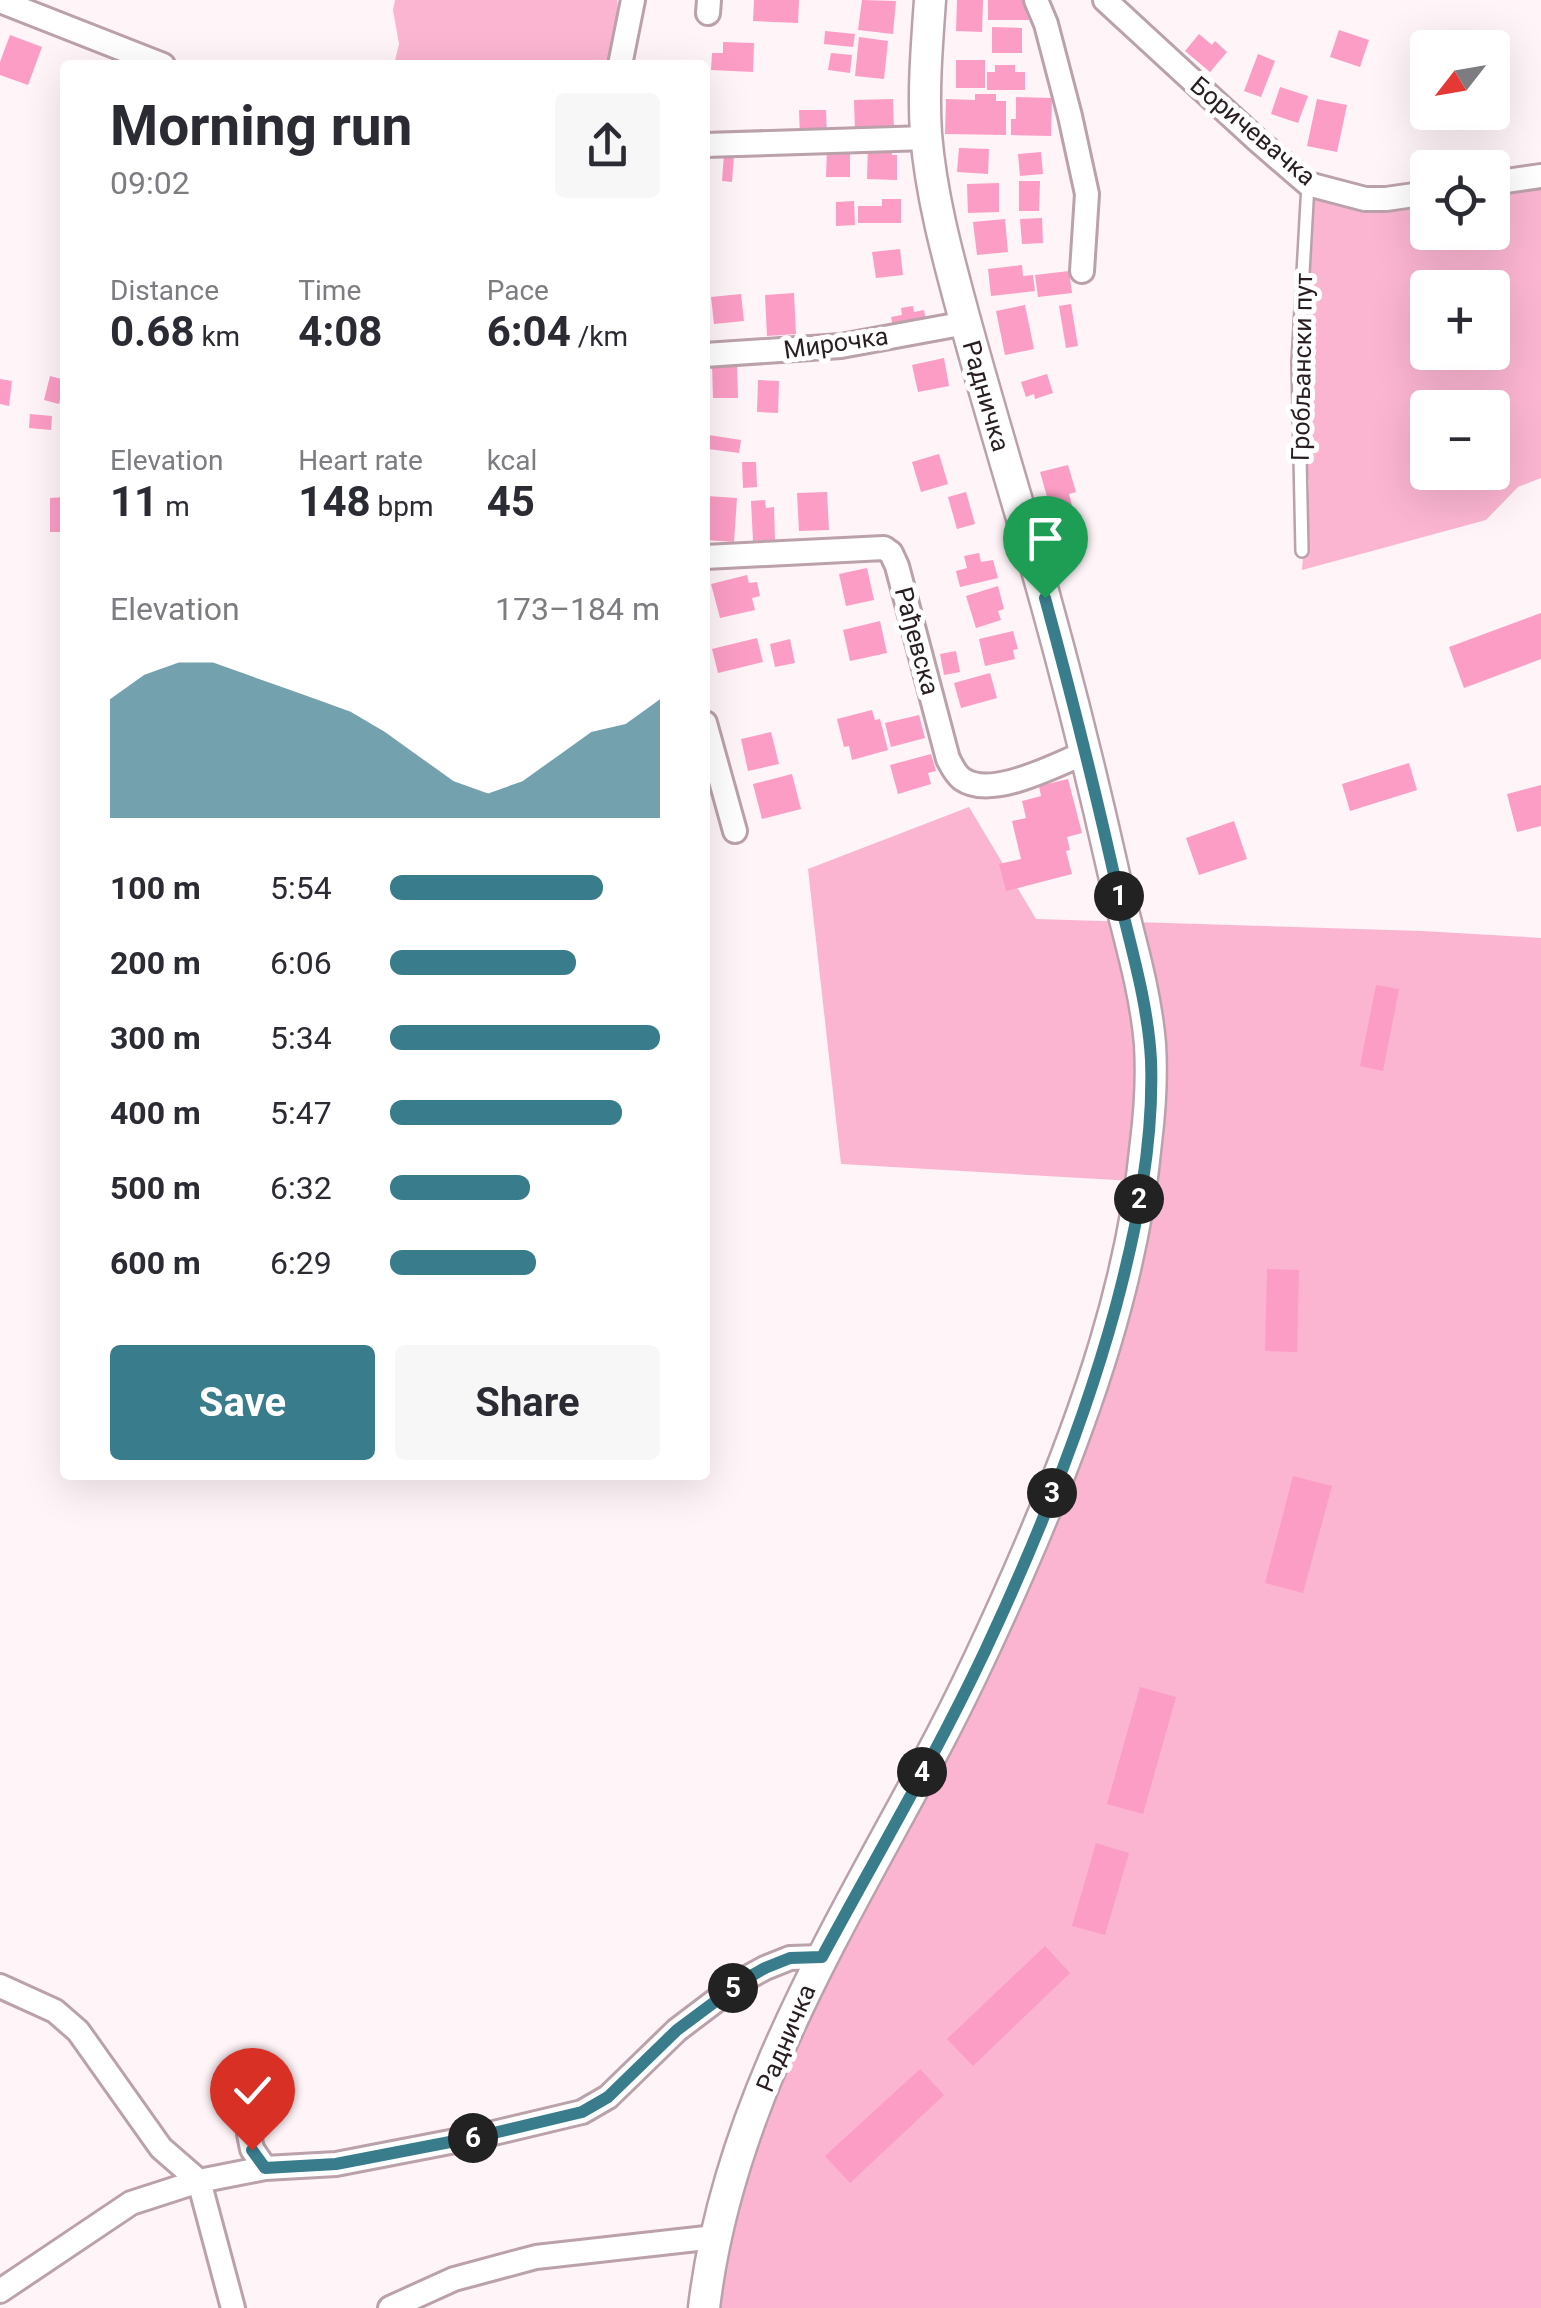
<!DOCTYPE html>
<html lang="en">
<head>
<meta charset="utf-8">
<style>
	:root { --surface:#fff; --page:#f7f7f7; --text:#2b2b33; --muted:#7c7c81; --accent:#397c8c }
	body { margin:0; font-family:Roboto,sans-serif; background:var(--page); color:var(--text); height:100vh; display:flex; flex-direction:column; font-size:38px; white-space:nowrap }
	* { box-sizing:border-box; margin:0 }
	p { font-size:32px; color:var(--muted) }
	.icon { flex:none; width:55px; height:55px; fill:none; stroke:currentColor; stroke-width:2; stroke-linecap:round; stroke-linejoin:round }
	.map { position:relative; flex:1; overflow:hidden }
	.panel { position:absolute; left:60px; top:60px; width:650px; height:1420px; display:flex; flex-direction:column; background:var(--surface); border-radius:10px; box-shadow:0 10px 40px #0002 }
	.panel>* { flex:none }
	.needle { width:65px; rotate:239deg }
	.controls { position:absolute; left:1410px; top:30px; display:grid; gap:20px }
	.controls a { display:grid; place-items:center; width:100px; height:100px; border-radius:10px; background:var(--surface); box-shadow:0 10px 40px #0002; font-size:50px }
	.pin { position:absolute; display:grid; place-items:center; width:85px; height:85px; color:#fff; margin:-102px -42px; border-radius:50% 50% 50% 0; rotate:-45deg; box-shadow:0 0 10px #0007 }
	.pin .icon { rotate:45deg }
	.km { position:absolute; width:50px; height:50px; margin:-25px; border-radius:50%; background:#222; color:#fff; font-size:28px; line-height:50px; text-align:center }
	.round { display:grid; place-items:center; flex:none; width:105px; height:105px; border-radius:10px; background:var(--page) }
	.headline { display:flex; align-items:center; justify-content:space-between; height:170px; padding:0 50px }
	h1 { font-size:55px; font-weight:700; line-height:75px }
	.figures { display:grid; grid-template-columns:repeat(3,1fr); gap:15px; height:170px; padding:10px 50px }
	.figures div { display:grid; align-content:center }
	.figures b { font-size:42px; font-weight:700 }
	.figures small { font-size:28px; font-weight:400 }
	.figures p { font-size:28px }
	.chart { height:280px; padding:20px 50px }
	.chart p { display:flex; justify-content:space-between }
	.chart svg { width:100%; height:180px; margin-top:10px; fill:var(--accent); opacity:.7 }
	.button { display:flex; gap:20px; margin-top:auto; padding:20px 50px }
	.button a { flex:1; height:115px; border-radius:10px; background:var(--accent); color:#fff; font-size:40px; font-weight:700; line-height:115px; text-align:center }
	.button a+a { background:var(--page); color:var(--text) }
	ul { padding:0 50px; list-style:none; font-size:32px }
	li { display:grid; grid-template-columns:160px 120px 1fr; align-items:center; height:75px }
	li i { height:25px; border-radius:12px; background:var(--accent) }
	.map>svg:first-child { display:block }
	.green { fill:#fbb5d1; fill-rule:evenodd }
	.building { fill:#fc9dc5 }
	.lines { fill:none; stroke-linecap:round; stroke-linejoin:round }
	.service-casing { stroke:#bba1aa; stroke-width:16 }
	.minor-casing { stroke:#bba1aa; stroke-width:28 }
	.tertiary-casing { stroke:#bba1aa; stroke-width:35 }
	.service { stroke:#fff; stroke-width:11 }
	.minor { stroke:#fff; stroke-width:22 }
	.tertiary { stroke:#fff; stroke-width:30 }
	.route-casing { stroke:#fff; stroke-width:20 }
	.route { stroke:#397c8c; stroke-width:12 }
	.labels { text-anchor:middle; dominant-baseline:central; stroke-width:10; stroke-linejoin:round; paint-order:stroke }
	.street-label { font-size:25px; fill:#281e22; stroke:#fff }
</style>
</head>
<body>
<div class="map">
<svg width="1541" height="2308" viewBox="0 0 1541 2308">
	<rect width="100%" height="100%" fill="#fff4f8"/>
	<!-- green -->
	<g class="green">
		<polygon points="395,0 617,0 619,20 608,65 394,65 399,44 393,10"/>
		<path d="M1541,176V478L1518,487L1486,520L1302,570L1309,482L1291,397L1302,211L1308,184L1427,193L1428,232H1492L1493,183ZM1428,288H1492V352H1428ZM1428,408H1492V472H1428Z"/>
		<polygon points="969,807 1036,919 1422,931 1541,938 1541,2308 714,2308 725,2235 780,2067 970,1699 1151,1182 841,1164 808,869"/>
	</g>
	<!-- building -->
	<g class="building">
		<polygon points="754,0 799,0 798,23 753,21"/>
		<polygon points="862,0 896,1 893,34 858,30"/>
		<polygon points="957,0 983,0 982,32 956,31"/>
		<polygon points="988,0 1023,0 1029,20 988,20"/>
		<polygon points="992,27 1022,28 1022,53 992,53"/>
		<polygon points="1339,30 1369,40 1360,67 1330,57"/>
		<polygon points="825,31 855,34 853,47 824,44"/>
		<polygon points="1199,34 1212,45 1215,41 1227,52 1210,72 1185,51"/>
		<polygon points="10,35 42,47 28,85 0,75 0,62"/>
		<polygon points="859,37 888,41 884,79 855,76"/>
		<polygon points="723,42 754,43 753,72 711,70 712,53 723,53"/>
		<polygon points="831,53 852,55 850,73 828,70"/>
		<polygon points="1258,54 1275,61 1261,97 1244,91"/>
		<rect x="956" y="60" width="29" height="28"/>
		<polygon points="995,65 1015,65 1015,72 1025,72 1025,90 987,90 987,72 995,72"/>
		<polygon points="1280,87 1308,96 1298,123 1271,114"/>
		<polygon points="975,94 996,94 996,101 1006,101 1006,135 945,134 946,99 975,100"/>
		<polygon points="1016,97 1052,98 1051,136 1011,135 1011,119 1016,119"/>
		<polygon points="893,99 894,130 855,131 854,100"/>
		<polygon points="1317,99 1347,105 1337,152 1307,146"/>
		<polygon points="799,110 826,110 827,138 800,138"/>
		<polygon points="868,145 892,146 892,155 897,155 897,180 867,179"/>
		<polygon points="827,148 850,148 850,177 826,177"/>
		<polygon points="959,148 989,149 988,174 957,172"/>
		<polygon points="1041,152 1043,174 1020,176 1018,154"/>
		<polygon points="724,154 734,155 732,182 722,181"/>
		<polygon points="1019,181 1040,181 1039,211 1019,211"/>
		<polygon points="999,183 999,212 968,213 967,184"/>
		<polygon points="882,199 901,199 901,223 858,223 858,206 882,206"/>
		<polygon points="854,201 855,225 836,226 836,202"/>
		<polygon points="1042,218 1043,243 1022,244 1020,219"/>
		<polygon points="1005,219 1008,252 977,255 973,222"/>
		<polygon points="900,249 903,275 876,278 872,252"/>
		<polygon points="1022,265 1023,276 1033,275 1035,291 991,296 988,269"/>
		<polygon points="1069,271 1072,293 1038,297 1035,275"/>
		<polygon points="794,293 796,334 767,336 765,295"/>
		<polygon points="741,294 744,321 714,324 711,297"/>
		<polygon points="1071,304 1078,346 1066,348 1059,306"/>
		<polygon points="1025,305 1034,349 1005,355 996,311"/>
		<polygon points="913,306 914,312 924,310 927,326 894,331 891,317 902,315 901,308"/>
		<polygon points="944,358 949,386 918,392 912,365"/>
		<polygon points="737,363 738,398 713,398 712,364"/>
		<polygon points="1047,374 1053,393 1035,399 1034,394 1026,397 1021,382"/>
		<polygon points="50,376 65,380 59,404 44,400"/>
		<polygon points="0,379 12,381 9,406 0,404"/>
		<polygon points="758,380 779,381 778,413 757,412"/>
		<polygon points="30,414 52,416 51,430 29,428"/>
		<polygon points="709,435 741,440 739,453 708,449"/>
		<polygon points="939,454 948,484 921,492 912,462"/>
		<polygon points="742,462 756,462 757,487 743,488"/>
		<polygon points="1068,465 1076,492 1069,494 1074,513 1059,518 1054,499 1048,500 1040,472"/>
		<polygon points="827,492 829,530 799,531 797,493"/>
		<polygon points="966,492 975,524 957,529 948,497"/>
		<polygon points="707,496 737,498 734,542 705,540"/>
		<polygon points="65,497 65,532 50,532 50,498"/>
		<polygon points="765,500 766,508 774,507 775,540 753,541 751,501"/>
		<polygon points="979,553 981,562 993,560 998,578 960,587 956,571 967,568 964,556"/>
		<polygon points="867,568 874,600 846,606 839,574"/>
		<polygon points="747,575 749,583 757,582 760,596 752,598 755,610 720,618 711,584"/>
		<polygon points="998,586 1004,609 998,611 1001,620 976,628 966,596"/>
		<polygon points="1541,613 1541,659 1464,688 1449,647"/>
		<polygon points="880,621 887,653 850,661 843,630"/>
		<polygon points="1013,631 1018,649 1013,650 1015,659 985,666 979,639"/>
		<polygon points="757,638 763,662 718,673 712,649"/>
		<polygon points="790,639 795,663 775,667 770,644"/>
		<polygon points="956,651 960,672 944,675 940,654"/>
		<polygon points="990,673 997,698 961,708 954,683"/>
		<polygon points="872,710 875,720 880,719 888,750 852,760 849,746 844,747 837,719"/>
		<polygon points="919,715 925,738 891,747 885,723"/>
		<polygon points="771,732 779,764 748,771 741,739"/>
		<polygon points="931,754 936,771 928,773 931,784 898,794 890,765"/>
		<polygon points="1409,763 1417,790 1350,811 1342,784"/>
		<polygon points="792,774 801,809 762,819 753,784"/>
		<polygon points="1068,779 1082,833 1067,837 1070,850 1066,851 1072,874 1006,891 999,864 1021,859 1012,821 1026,818 1022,801 1041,796 1039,786"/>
		<polygon points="1541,785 1541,826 1517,832 1507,794"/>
		<polygon points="1234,821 1247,859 1199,875 1186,838"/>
		<polygon points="1376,985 1399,989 1383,1071 1360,1066"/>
		<polygon points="1267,1269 1299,1270 1297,1352 1265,1351"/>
		<polygon points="1293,1476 1332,1486 1303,1593 1265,1583"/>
		<polygon points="1140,1687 1176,1697 1143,1814 1107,1804"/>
		<polygon points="1096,1843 1129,1853 1105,1935 1072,1926"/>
		<polygon points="1045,1946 1070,1973 973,2066 947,2039"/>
		<polygon points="920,2069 944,2095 850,2183 825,2156"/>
	</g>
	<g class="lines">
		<defs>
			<polyline id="service" points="1302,551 1298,362 1308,184"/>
			<g id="minor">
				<polyline points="1036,0 1046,24 1070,116 1087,194 1082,271"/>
				<polyline points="1105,0 1257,140 1308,184 1365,199 1386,199 1428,193"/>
				<polyline points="0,1 163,65"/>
				<polyline points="708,13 709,0"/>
				<polyline points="620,65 633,0"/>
				<polyline points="705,145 926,138"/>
				<polyline points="1492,183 1541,176"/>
				<polyline points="705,355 841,346 966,323"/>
				<path d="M705,557L884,548L891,553L897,566L948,759C952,766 955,774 962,779C992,800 1057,764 1087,752"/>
				<polyline points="705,723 735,831"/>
				<polyline points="0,1986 55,2011 78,2031 161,2148 199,2181"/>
				<polyline points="254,2070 249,2134 252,2149 265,2168"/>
				<polyline points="199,2181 233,2308"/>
				<polyline points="0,2291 131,2203 199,2181 265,2168 336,2164 481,2136 582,2112 608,2097 677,2030 743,1980 765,1968 790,1958 822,1957"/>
				<polyline points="390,2308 454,2279 536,2257 715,2237"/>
			</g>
			<path id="tertiary" d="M704,2308C727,2108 836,1933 929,1759C968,1687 1001,1614 1033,1539C1087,1411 1133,1280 1146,1142C1150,1110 1152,1077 1150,1044C1145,984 1125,925 1112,866C1087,755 1059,645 1027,535C1005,461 983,387 963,313C947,254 931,195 926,134C923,89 927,44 930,0"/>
		</defs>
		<!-- service casing -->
		<use href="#service" class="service-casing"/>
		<!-- minor casing -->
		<use href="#minor" class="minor-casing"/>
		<!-- tertiary casing -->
		<use href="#tertiary" class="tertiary-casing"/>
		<!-- service -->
		<use href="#service" class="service"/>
		<!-- minor -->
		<use href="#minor" class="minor"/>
		<!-- tertiary -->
		<use href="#tertiary" class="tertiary"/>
	</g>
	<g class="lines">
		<defs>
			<path id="route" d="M252,2150L265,2168L336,2164L481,2136L582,2112L608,2097L677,2030L744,1980L765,1968L790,1958L822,1957C877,1855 936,1755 985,1651C1037,1540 1084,1424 1116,1306C1137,1227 1154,1142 1151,1060C1148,1005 1132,951 1119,897C1097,797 1072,697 1045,598"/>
		</defs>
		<!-- route casing -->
		<use href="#route" class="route-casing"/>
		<!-- route -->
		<use href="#route" class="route"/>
	</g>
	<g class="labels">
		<!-- street labels -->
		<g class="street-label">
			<text transform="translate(1253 131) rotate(40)">Боричевачка</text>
			<text transform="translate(836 343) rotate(-8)">Мирочка</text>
			<text transform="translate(1302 367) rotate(-89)">Гробљански пут</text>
			<text transform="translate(986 396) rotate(74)">Радничка</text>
			<text transform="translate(917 641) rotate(75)">Рађевска</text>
			<text transform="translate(786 2038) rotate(-67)">Радничка</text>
		</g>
	</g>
</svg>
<div class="controls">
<a><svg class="needle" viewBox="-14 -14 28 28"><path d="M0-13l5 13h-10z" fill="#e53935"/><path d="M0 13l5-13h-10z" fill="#7c7c81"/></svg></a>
<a><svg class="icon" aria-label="locate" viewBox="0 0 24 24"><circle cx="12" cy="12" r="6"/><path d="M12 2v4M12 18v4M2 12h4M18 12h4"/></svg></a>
<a>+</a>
<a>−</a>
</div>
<div class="pin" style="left:1045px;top:598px;background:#1e9e55"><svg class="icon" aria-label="arrive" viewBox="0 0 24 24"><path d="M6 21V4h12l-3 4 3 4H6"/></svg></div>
<div class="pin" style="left:252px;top:2150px;background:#d93025"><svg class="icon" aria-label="check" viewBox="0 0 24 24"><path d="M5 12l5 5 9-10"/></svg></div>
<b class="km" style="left:1119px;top:896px">1</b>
<b class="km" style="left:1139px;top:1199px">2</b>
<b class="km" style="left:1052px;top:1493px">3</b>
<b class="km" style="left:922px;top:1772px">4</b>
<b class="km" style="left:733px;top:1988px">5</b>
<b class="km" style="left:473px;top:2138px">6</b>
<section class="panel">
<div class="headline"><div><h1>Morning run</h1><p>09:02</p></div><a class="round"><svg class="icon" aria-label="share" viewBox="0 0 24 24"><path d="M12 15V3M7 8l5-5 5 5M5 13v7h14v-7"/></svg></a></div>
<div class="figures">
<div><p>Distance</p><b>0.68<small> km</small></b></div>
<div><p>Time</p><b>4:08</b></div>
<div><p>Pace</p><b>6:04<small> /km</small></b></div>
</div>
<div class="figures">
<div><p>Elevation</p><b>11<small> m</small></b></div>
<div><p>Heart rate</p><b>148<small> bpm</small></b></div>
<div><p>kcal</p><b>45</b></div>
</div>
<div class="chart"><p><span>Elevation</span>173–184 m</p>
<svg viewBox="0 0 160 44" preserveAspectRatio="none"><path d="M0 44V15L10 9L20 6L30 6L40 9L50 12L60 15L70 18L80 23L90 29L100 35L110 38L120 35L130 29L140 23L150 21L160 15V44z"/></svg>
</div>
<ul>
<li><b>100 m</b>5:54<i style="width:79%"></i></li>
<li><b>200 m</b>6:06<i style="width:69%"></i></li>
<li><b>300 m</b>5:34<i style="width:100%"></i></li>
<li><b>400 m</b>5:47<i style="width:86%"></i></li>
<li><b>500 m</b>6:32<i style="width:52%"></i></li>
<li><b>600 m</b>6:29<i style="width:54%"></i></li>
</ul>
<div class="button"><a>Save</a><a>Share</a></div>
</section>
</div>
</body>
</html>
